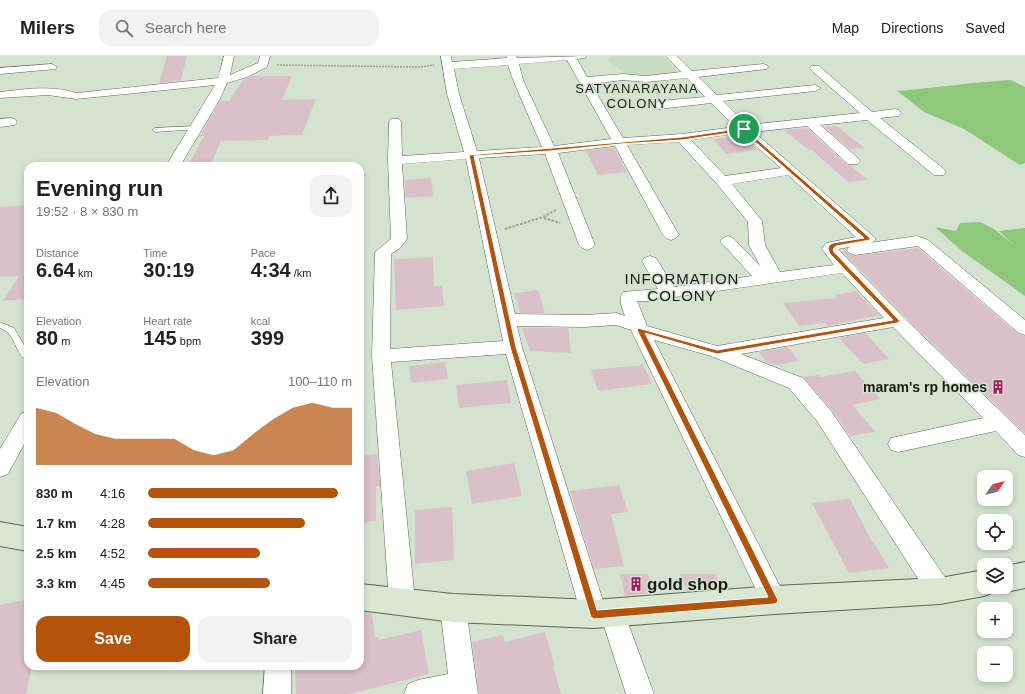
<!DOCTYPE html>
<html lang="en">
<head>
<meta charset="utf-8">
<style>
	:root { --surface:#fff; --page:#f2f2f2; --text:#222; --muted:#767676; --line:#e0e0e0; --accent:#b45309 }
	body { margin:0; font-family:Helvetica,sans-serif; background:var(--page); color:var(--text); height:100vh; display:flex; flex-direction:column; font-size:15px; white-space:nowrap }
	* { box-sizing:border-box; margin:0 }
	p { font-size:13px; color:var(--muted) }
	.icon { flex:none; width:22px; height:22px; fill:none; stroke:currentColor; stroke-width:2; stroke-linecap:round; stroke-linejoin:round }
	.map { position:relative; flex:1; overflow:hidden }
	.side { position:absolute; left:24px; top:106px; width:340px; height:508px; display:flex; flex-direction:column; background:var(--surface); border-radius:12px; box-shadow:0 2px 6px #0003 }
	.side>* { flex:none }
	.needle { width:26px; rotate:55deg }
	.tools { position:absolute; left:977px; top:414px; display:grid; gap:8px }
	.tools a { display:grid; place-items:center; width:36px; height:36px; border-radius:8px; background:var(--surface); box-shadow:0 2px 6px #0003; font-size:20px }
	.pin { position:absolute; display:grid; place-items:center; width:34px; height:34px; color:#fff; margin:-17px; border:2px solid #fff; border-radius:50%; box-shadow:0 1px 4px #0007 }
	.round { display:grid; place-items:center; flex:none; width:42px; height:42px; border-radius:12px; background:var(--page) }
	.summary { display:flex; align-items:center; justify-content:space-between; height:68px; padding:0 12px }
	h1 { font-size:22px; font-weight:700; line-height:30px }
	.figures { display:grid; grid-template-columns:repeat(3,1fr); gap:6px; height:68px; padding:4px 12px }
	.figures div { display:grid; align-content:center }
	.figures b { font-size:20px; font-weight:700 }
	.figures small { font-size:11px; font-weight:400 }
	.figures p { font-size:11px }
	.chart { height:112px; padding:8px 12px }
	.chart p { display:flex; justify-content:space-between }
	.chart svg { width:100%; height:72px; margin-top:4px; fill:var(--accent); opacity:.7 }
	.primary-button { display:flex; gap:8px; margin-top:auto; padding:8px 12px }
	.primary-button a { flex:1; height:46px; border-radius:12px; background:var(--accent); color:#fff; font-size:16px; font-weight:700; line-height:46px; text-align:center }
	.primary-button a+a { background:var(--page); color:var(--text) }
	ul { padding:0 12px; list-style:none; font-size:13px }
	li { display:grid; grid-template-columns:64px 48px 1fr; align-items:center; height:30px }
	li i { height:10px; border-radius:5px; background:var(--accent) }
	header { display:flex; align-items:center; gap:24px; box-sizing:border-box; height:56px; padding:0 20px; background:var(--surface); border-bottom:1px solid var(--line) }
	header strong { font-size:19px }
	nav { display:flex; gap:22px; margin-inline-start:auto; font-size:14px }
	.search { width:280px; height:36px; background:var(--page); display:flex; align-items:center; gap:10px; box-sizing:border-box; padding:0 14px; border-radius:12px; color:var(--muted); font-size:15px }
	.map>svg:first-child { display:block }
	.built { fill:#c8dcc1 }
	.green { fill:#8ec77a }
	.building { fill:#dac0c9 }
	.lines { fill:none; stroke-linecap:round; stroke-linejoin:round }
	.lane-casing { stroke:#5b6856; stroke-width:1 }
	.street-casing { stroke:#5b6856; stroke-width:1 }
	.secondary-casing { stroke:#5b6856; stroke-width:2 }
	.path-far1 { stroke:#95a191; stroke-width:1.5; stroke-dasharray:2 1; stroke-linecap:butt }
	.path { stroke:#95a191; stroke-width:2; stroke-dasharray:2.5 1.5; stroke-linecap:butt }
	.lane { fill:#fff; fill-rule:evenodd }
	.street { fill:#fff; fill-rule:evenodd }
	.secondary { fill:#d8e8d2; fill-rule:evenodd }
	.route { fill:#b45309; stroke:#fff; fill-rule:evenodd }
	.labels { text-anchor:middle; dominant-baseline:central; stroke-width:3; stroke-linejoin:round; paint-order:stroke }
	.far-neighbourhood-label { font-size:13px; letter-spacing:1px; fill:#171c15; stroke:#d4e3cf }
	.poi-label { font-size:14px; font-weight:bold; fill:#171c15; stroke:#d4e3cf; text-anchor:end }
	.neighbourhood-label { font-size:15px; letter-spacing:1px; fill:#171c15; stroke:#d4e3cf }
	.near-poi-label { font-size:17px; font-weight:bold; fill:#171c15; stroke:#d4e3cf; text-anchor:start }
</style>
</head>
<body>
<header>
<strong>Milers</strong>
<div class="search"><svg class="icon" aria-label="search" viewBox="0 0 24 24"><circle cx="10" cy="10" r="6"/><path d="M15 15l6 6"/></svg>Search here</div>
<nav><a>Map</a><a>Directions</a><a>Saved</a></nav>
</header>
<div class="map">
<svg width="1025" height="638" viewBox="0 0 1025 638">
	<rect width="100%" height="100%" fill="#d4e3cf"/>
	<!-- built -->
	<polygon class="built" points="614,0 663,0 679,18 651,22 628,19 608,5 609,1"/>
	<!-- green -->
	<g class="green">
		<path d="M1011,24L1025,31V107L1020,109L964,73L924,56L897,35C935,32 973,26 1011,24Z"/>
		<polygon points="980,166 994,173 1014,189 999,175 1025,172 1025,240 962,195 935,171 956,175 960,167"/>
	</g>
	<!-- building -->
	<g class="building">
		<polygon points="167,0 187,0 181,24 159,27"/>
		<polygon points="252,20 292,20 282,44 316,43 302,79 269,80 268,84 221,85 210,110 188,110 204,80 199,81 220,45 229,45 243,24"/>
		<polygon points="837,70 864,92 850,93 824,71"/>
		<polygon points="807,72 847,109 851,110 868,124 848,126 812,94 809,94 784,74"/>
		<polygon points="740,80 758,94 726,98 714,83"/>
		<polygon points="610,92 614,92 627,116 598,119 586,95"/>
		<polygon points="431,122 433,140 406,142 405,124"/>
		<polygon points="28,149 28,243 3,245 19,220 0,221 0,151"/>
		<polygon points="918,192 1018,278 1025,280 1025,377 904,260 842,195 846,195 849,198 855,200"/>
		<polygon points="433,201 434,230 442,230 444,250 396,254 394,203"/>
		<polygon points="538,234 545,257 520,257 515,237"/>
		<polygon points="856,235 879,259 828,270 826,267 799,270 783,247 837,242 835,239"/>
		<polygon points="522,272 568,272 571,297 530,295"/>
		<polygon points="865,277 889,303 863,308 839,282"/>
		<polygon points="788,291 799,305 775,309 766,306 759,296"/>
		<polygon points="445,306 448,323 411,327 409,310"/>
		<polygon points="643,309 652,328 598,335 591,314"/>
		<polygon points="855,315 880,343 853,349 875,376 850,380 832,354 803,321 819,319 820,321"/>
		<polygon points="507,324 511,347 459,352 456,329"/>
		<polygon points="377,398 380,430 376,430 376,465 360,467 360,400"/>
		<polygon points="514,407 522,440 472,448 466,415"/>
		<polygon points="619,429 628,456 611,458 624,510 594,513 570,435"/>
		<polygon points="850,443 872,486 873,486 889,512 849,517 812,447"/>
		<polygon points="452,451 454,504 415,508 415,454"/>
		<polygon points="620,518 648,518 653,537 625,540"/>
		<polygon points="680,518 716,518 720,533 687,535"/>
		<polygon points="28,543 28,610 32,610 26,638 0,638 0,549"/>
		<polygon points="360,556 372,557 375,582 378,581 379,584 421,574 429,618 350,638 296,638 295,610 360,610"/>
		<polygon points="545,576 555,610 553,610 561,638 479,638 472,586 503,579 505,586"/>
	</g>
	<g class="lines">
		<defs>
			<g id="lane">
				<polygon points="196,70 198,71 198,73 155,76 152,74 155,72"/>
				<path d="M0,266L14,272L28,296V305C17,301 15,281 6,275C4,274 2,273 0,272Z"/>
			</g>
			<g id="street">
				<path d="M224,0H234L230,19L258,7L260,0H270L267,11L247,21L227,27L220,43L180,110H166L215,29L76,43L48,39L0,42V36C26,33 51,29 77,37L218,22Z"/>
				<path d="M441,0H451L452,6L507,2L506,0H516L517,2L586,0L585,2L577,3L587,21L623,18L646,20L681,16L666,0H677L692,15L763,8L767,9L768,11L767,13L698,21L717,39L815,29L821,32L815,35L723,45L747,69L860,57L811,14L810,12L811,10H819L872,56L895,53L899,54L901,57L899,60L880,62L944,113L946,116L944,119H934L867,64L820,69L858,102L860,105L858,108H848L807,70L754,76L873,180L876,183L873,186L869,187L917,180L928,184L1025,264V279L1019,277L918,190L855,199L849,197L847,194L849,191L838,193L903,261L1025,379V401L1018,399L996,375L898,396L891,394L888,388L891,382L983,362L893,271L741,298L803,322L831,355L949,527L952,535L949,543L940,547L931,543L817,365L789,332L711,300L654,284L787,544L783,552L774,556L765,552L631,274L616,269L584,271L517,270L522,291L604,548L612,545L621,548L654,638H626L603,567L594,570L585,567L581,558L506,298L391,306L415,545L411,553L402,557L393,553L389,545L372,300L375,196L391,183L388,104L389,66L391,63H399L401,66L402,100L464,96L447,38ZM567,4L611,83L554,90L523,24L519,8ZM508,9L513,24L542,91L477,95L459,38L454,13ZM687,22L705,41L659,45L655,47L653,49L655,51L659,53L711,47L735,71L682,78L623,82L591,28L623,24L646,26ZM741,77L781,112L725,120L691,84ZM679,86L717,128L748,166L749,189L760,210L733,182L728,180L723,182L720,185L752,220L674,231L656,202L650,200L644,202L642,205L658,233L623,236C618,244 622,252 625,260L617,257L584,259L515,258L479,102L545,98L579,189L582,192L587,194L592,192L595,189L558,97L615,90L663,179L666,182L671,184L676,182L679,179L627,89ZM466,103L503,285L390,293L391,198L400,192L407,183L402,108ZM788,119L856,181L826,187L822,193L834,209L780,216L765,189L762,165L732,128ZM842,217L884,262L717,290L647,270L638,247L637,245H648Z"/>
				<polygon points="52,8 57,11 56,13 0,18 0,12"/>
				<polygon points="11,62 15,63 17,66 15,69 0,71 0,63"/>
				<polygon points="28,355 28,381 8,418 0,421 0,393 21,358"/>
				<polygon points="453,540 462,544 466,552 478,638 404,638 408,628 418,624 448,618 440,552 444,544"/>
				<polygon points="265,610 291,610 291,638 263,638"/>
			</g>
			<g id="secondary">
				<polygon points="0,466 28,471 28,495 0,490"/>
				<polygon points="1025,506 1025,532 1006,536 996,532 994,536 984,540 940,548 774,558 594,572 453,566 360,554 360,528 453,538 594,544 774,530 940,522 984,514 984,531 1006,531 1006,510"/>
			</g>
		</defs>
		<!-- lane casing -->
		<use href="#lane" class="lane-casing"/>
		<!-- street casing -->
		<use href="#street" class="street-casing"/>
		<!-- secondary casing -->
		<use href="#secondary" class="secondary-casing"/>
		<!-- path-far1 -->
		<polyline class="path-far1" points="277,9 420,11 434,9"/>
		<!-- path -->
		<g class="path">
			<polyline points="544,162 560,167"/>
			<polyline points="505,173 543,161 556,154"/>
		</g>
		<!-- lane -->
		<use href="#lane" class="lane"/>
		<!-- street -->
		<use href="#street" class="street"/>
		<!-- secondary -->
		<use href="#secondary" class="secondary"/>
	</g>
	<!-- route -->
	<path class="route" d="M744,72L870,182V184L836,190L833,193L834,196L900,265L897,267L717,298L645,277L778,544L777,547L774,548L594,563L591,561L590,558L510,291L469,99L682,81ZM743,75L864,182L833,187L829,189L828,193L830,198L893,264L717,294L638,272L637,274L768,541L597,554L516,291L474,100L550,95L620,88L682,84Z"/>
	<!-- icons -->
	<defs>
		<symbol id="building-bare" viewBox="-9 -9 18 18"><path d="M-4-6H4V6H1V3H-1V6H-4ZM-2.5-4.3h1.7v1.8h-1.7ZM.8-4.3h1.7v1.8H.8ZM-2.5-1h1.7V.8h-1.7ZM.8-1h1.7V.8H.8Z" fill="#a41a62" stroke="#d4e3cf" stroke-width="2.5" paint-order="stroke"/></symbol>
	</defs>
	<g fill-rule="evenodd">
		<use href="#building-bare" x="988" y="321" width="20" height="20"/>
		<use href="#building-bare" x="626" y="518" width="20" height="20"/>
	</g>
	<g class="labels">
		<!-- far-neighbourhood labels -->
		<g class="far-neighbourhood-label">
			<text x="637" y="32">SATYANARAYANA<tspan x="637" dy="15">COLONY</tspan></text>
		</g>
		<!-- poi labels -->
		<g class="poi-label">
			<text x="987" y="331">maram's rp homes</text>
		</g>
		<!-- neighbourhood labels -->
		<g class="neighbourhood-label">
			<text x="682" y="222">INFORMATION<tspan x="682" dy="17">COLONY</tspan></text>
		</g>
		<!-- near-poi labels -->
		<g class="near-poi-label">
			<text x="647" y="528">gold shop</text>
		</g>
	</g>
</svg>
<div class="tools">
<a><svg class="needle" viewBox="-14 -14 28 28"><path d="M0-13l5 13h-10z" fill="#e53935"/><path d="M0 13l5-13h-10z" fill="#767676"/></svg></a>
<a><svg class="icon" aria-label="locate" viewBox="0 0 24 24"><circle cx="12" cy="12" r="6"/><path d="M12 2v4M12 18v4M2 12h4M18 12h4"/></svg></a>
<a><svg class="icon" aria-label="layers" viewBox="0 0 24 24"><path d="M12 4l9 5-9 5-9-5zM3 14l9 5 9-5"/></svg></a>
<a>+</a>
<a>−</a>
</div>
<div class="pin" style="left:744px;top:73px;background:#1e9e55"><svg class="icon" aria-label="arrive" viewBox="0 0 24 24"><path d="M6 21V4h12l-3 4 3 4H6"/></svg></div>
<section class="side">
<div class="summary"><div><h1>Evening run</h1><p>19:52 · 8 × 830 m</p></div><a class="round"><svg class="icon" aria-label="share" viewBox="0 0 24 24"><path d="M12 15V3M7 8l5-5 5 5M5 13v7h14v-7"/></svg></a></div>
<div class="figures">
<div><p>Distance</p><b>6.64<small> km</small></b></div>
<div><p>Time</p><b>30:19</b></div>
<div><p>Pace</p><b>4:34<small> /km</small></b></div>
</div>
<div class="figures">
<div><p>Elevation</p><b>80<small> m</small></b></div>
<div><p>Heart rate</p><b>145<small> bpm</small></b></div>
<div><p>kcal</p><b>399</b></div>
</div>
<div class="chart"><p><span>Elevation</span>100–110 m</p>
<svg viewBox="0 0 160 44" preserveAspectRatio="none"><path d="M0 44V9L10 12L20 19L30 25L40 28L50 28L60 28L70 28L80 35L90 38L100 35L110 25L120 16L130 9L140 6L150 9L160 9V44z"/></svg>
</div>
<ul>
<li><b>830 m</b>4:16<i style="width:93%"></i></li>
<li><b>1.7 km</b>4:28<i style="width:77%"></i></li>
<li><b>2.5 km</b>4:52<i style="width:55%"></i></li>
<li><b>3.3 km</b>4:45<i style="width:60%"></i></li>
</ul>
<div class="primary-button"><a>Save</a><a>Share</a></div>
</section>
</div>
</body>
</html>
